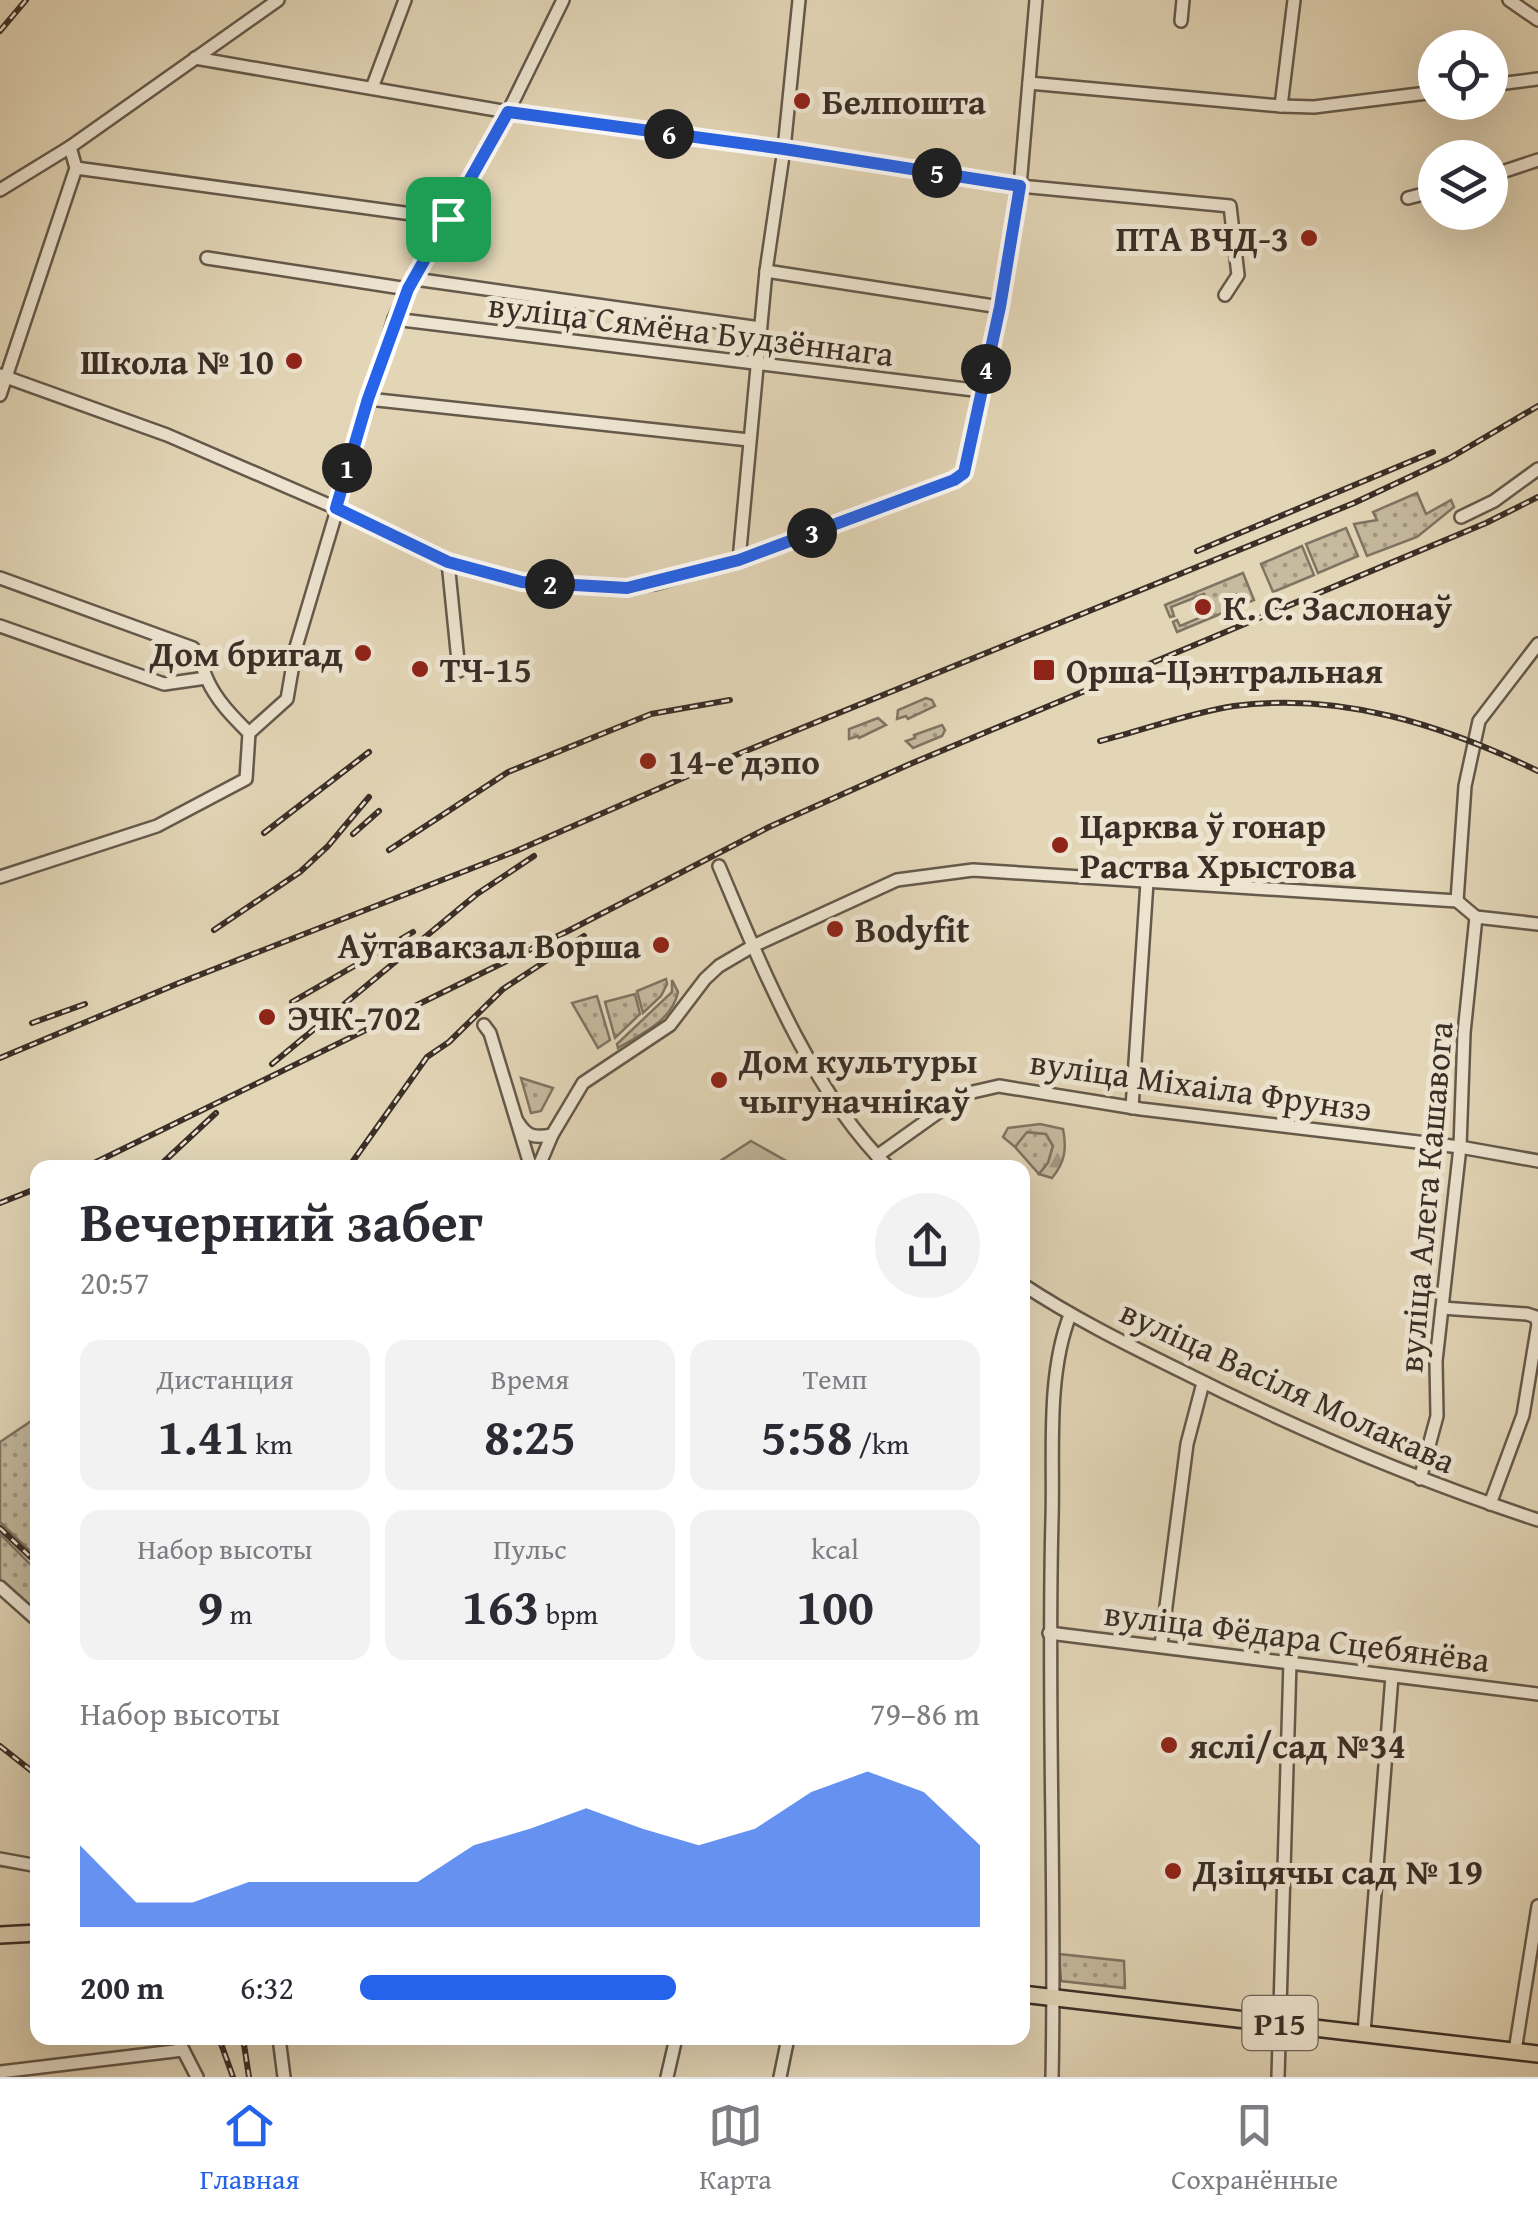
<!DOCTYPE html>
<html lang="ru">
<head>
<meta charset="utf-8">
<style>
	:root { --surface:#fff; --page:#f2f2f3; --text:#2b2b33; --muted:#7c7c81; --line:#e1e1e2; --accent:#2563eb }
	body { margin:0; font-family:"Gentium Book Plus",serif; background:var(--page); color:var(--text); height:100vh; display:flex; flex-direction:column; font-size:38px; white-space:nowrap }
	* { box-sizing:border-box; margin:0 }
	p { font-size:32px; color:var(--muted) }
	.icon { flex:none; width:55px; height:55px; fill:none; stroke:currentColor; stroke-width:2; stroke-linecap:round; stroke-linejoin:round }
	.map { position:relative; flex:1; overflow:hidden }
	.drawer { position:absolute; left:30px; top:1160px; width:1000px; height:885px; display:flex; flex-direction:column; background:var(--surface); border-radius:20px; box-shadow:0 10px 40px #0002 }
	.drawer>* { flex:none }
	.controls { position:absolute; left:1418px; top:30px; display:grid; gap:20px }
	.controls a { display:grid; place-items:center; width:90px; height:90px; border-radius:50%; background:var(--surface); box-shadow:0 10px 40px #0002; font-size:50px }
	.pin { position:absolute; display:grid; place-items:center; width:85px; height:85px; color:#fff; margin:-42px; border-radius:20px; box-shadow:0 5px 15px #0006 }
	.km { position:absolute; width:50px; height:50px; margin:-25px; border-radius:50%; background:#222; color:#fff; font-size:28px; line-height:50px; text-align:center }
	.round { display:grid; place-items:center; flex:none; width:105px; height:105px; border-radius:52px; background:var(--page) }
	.summary { display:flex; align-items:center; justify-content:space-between; height:170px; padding:0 50px }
	h1 { font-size:55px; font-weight:700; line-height:75px }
	.metrics { display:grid; grid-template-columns:repeat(3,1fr); gap:15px; height:170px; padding:10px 50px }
	.metrics div { display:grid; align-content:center; border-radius:20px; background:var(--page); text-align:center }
	.metrics b { font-size:50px; font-weight:700 }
	.metrics small { font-size:28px; font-weight:400 }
	.metrics p { font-size:28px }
	.chart { height:280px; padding:20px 50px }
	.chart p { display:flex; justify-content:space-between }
	.chart svg { width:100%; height:180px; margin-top:10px; fill:var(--accent); opacity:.7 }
	ul { padding:0 50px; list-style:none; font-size:32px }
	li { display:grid; grid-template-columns:160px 120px 1fr; align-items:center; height:75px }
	li i { height:25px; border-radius:12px; background:var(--accent) }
	.menu { display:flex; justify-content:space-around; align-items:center; height:140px; border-top:2px solid var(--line); background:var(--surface); font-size:28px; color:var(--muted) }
	.menu a { display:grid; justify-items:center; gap:5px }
	.menu .selected { color:var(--accent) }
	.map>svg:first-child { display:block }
	.green { fill:url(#green-dots); stroke:#807463; stroke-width:2.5 }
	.forest { fill:url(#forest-firs); stroke:#807463; stroke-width:2.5 }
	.pitch { fill:#c6ba9f; stroke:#807463; stroke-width:2.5 }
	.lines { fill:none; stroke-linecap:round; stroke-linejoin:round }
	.minor-casing { stroke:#65594b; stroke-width:16 }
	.major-casing { stroke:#3b2f27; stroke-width:20 }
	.minor { stroke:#ede4d0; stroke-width:11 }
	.major { stroke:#e3d6b7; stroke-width:15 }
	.rail-casing { stroke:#3b2f27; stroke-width:6 }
	.rail { stroke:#ede4d0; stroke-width:2.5; stroke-dasharray:8; stroke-linecap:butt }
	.route-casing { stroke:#fff; stroke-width:20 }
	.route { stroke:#2563eb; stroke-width:12 }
	.poi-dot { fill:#8f2418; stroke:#ede4d0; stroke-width:4 }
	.labels { text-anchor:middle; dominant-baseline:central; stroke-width:10; stroke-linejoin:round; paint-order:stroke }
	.shield { fill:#ede4d0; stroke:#70655a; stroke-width:2.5 }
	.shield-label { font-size:32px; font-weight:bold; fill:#3b2f27 }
	.poi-label { font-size:35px; font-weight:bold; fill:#3b2f27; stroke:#ede4d0; text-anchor:start }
	.street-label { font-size:35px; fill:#3b2f27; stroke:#ede4d0 }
</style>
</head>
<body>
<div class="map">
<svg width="1538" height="2077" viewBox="0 0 1538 2077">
	<defs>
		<pattern id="green-dots" width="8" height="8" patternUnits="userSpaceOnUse" patternTransform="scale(2.5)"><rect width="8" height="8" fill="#c6ba9f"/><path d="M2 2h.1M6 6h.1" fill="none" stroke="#a29882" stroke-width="1.8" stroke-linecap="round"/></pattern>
		<pattern id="forest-firs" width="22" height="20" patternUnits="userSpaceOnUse" patternTransform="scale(2.5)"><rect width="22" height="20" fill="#c6ba9f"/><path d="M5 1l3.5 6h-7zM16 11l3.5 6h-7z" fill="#a29882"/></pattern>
	</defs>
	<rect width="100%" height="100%" fill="#e3d6b7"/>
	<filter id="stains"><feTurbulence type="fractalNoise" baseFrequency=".002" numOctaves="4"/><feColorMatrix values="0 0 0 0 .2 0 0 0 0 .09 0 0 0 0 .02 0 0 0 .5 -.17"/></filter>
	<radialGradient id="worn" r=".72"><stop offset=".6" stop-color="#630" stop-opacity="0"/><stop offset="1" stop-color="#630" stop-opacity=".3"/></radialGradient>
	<!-- green -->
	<g class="green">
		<polygon points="1417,493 1426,514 1451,500 1454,507 1417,537 1367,556 1354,524 1377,520 1373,512"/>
		<polygon points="1346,528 1358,556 1318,573 1306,544"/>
		<polygon points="1302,546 1314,575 1273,592 1261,564"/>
		<polygon points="1243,573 1254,600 1177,632 1173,622 1177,620 1180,626 1211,613 1204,594 1171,607 1174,616 1170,617 1165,605"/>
		<polygon points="926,698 932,700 935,706 908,719 906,716 897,719 898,710"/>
		<polygon points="878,718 886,725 859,738 858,736 849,739 849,729"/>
		<polygon points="942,725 945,730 942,736 913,748 906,741 915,738 914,735"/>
		<polygon points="666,979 667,984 661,996 643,1013 637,991"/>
		<path d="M672,980L678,992C672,1021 641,1034 618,1048L617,1044L672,992Z"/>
		<polygon points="635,994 640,1014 615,1038 605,1002"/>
		<polygon points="597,996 610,1040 598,1048 572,1003"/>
		<polygon points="521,1078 553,1088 541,1111 531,1113"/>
		<polygon points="1026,1132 1046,1134 1053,1146 1048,1163 1039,1174 1015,1147"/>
		<polygon points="37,1392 37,1558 0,1522 0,1442 34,1419"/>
		<polygon points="0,1534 37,1571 37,1613 0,1581"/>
		<polygon points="1059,1954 1124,1961 1125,1988 1061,1981"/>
	</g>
	<!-- forest -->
	<path class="forest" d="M1040,1124L1063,1129C1067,1149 1065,1162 1052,1178L1039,1174L1048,1163L1053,1146L1046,1134L1027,1132L1015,1147L1003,1137L1008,1128Z"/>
	<!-- pitch -->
	<polygon class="pitch" points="751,1141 797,1167 711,1167"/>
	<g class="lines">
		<defs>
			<g id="minor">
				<polyline points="1509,0 1538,20"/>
				<polyline points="1181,21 1183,0"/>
				<polyline points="195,58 508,112 784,149 1020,186 1230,206 1238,275 1225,295"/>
				<polyline points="1029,83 1281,106 1314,107 1435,92"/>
				<polyline points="1490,85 1538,79"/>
				<polyline points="372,88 405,0"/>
				<polyline points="1281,106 1294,0"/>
				<polyline points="76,168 448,219"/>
				<polyline points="1490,176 1538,160"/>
				<polyline points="0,190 70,147 278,0"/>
				<polyline points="1408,198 1435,191"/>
				<polyline points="207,258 408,289"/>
				<polyline points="766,271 1000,307"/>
				<polyline points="415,279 760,328"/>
				<polyline points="394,319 982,391"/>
				<polyline points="0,375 167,435 336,508 448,562 522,582 603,588 654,584 739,560 954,480 964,473 1000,307 1020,186 1036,0"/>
				<polyline points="0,395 76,168 70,147"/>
				<polyline points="368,399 749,440"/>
				<polyline points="1461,517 1494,501 1538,469"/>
				<polyline points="739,560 766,271 784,149 799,0"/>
				<polyline points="448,562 459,671"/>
				<path d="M0,578L193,648C201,658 202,668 207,679C216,700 233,717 249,733L246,779L157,826L0,877"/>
				<polyline points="0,626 164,684 206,678"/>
				<polyline points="249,733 287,699 296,647 394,319 408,289 508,112 563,0"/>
				<path d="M719,866C761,965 811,1092 889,1168"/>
				<polyline points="1457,901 1465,786 1479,721 1538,644"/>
				<polyline points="1457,901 1476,917 1538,924"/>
				<polyline points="484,1025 490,1033 531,1168"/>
				<polyline points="1132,1108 1147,882"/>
				<path d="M518,1122C527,1137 535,1138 552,1135"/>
				<polyline points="877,1156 964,1094 999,1086 1141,1109 1460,1147 1538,1161"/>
				<polyline points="538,1168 552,1135 583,1083 670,1025 705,979 719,966 753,946 897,880 973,870 1457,901"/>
				<path d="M1022,1284C1072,1317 1124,1343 1177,1369C1294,1428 1414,1479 1538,1520"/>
				<polyline points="1442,1308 1527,1314 1536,1317 1538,1324 1523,1415 1490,1504"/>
				<polyline points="1420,1479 1437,1416 1436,1361 1460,1147 1464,1033 1476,917"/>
				<polyline points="0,1587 38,1621"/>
				<polyline points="1049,1633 1538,1694"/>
				<polyline points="1161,1645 1187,1444 1203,1383"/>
				<polyline points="0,1859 38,1866"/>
				<polyline points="1364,2033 1392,1676"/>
				<polyline points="177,2038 197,2077"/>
				<polyline points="279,2038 284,2077"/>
				<polyline points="1515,2051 1538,1906"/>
				<polyline points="0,2072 183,2050"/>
				<polyline points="667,2077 676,2038"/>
				<polyline points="780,2077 788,2038"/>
				<path d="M1052,2077C1056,1891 1047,1705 1052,1519C1054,1454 1046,1377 1070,1315"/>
				<polyline points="1278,2077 1290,1662"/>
			</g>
			<g id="major">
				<polyline points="0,1935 38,1933"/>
				<polyline points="1022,1994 1538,2054"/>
			</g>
		</defs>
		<!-- minor casing -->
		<use href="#minor" class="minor-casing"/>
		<!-- major casing -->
		<use href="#major" class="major-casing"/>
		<!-- minor -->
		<use href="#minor" class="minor"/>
		<!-- major -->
		<use href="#major" class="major"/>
		<defs>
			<g id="rail">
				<polyline points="0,31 26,0"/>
				<polyline points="1197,551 1433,452"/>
				<path d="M1100,741C1144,730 1189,713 1234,706C1341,692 1443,725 1538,771"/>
				<polyline points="264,833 369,752"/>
				<polyline points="353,834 379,811"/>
				<polyline points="389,850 508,772 651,714 730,700"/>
				<polyline points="214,930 300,872 328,846 369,797"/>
				<polyline points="292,1002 413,932"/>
				<polyline points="32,1023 85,1004"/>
				<polyline points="0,1058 179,983 516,851 731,757 1354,503 1450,458 1538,406"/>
				<polyline points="272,1064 477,894 534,856"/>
				<polyline points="84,1168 568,931 769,827 910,764 1486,523 1538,497"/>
				<polyline points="157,1168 216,1113"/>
				<polyline points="348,1168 427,1057 449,1042 503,989 584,936"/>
				<polyline points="0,1203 38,1188"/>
				<polyline points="0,1528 38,1564"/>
				<polyline points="0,1746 38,1776"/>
				<polyline points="219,2038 233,2077"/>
				<polyline points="243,2038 249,2077"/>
			</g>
		</defs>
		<!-- rail casing -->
		<use href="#rail" class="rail-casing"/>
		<!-- rail -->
		<use href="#rail" class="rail"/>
	</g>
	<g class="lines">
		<defs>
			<polygon id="route" points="508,112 784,149 1020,186 1000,307 964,473 954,480 739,560 627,588 522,582 448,562 336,508 368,399 408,289"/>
		</defs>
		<!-- route casing -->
		<use href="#route" class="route-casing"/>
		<!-- route -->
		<use href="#route" class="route"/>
	</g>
	<!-- markers -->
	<g class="poi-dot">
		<circle cx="802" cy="101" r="10"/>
		<circle cx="1309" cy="238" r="10"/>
		<circle cx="294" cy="361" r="10"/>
		<circle cx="1203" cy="607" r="10"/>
		<circle cx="363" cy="653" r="10"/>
		<circle cx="420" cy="669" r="10"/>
		<rect x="1032" y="658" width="24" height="24" rx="5"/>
		<circle cx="648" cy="761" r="10"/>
		<circle cx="1060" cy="845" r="10"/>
		<circle cx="835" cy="929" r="10"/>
		<circle cx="661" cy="945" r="10"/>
		<circle cx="267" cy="1017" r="10"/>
		<circle cx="719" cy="1080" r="10"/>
		<circle cx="1169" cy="1745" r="10"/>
		<circle cx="1173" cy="1871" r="10"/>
	</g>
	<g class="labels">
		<!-- shield labels -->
		<rect class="shield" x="1242.5" y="1996" width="75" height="54" rx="8"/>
		<g class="shield-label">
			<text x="1280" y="2023">Р15</text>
		</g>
		<!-- poi labels -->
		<g class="poi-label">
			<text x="822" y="101">Белпошта</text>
			<text x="1289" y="238" text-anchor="end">ПТА ВЧД-3</text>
			<text x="274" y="361" text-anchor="end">Школа № 10</text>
			<text x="1223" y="607">К. С. Заслонаў</text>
			<text x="343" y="653" text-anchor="end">Дом бригад</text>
			<text x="440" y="669">ТЧ-15</text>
			<text x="1066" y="670">Орша-Цэнтральная</text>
			<text x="668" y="761">14-е дэпо</text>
			<text x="1080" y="825">Царква ў гонар<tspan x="1080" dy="40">Раства Хрыстова</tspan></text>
			<text x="855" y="929">Bodyfit</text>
			<text x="641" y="945" text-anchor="end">Аўтавакзал Ворша</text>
			<text x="287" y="1017">ЭЧК-702</text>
			<text x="739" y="1060">Дом культуры<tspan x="739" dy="40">чыгуначнікаў</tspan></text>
			<text x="1189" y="1745">яслі/сад №34</text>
			<text x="1193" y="1871">Дзіцячы сад № 19</text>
		</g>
		<!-- street labels -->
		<g class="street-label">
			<text transform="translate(691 329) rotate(7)">вуліца Сямёна Будзённага</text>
			<text transform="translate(1201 1085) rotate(8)">вуліца Міхаіла Фрунзэ</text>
			<text transform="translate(1425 1197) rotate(-85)">вуліца Алега Кашавога</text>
			<text transform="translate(1288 1386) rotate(25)">вуліца Васіля Молакава</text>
			<text transform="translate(1297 1636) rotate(7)">вуліца Фёдара Сцебянёва</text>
		</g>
	</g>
	<rect width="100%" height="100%" filter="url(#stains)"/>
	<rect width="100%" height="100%" fill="url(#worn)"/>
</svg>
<div class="controls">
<a><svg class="icon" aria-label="locate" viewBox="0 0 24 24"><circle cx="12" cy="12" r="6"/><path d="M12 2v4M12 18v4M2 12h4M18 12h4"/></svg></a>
<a><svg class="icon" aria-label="layers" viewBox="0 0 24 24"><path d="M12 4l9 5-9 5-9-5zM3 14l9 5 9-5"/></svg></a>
</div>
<div class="pin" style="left:448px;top:219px;background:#1e9e55"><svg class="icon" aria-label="arrive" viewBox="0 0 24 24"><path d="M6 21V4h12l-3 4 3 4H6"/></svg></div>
<b class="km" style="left:347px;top:468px">1</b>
<b class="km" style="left:550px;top:584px">2</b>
<b class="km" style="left:812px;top:533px">3</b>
<b class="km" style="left:986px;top:369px">4</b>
<b class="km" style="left:937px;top:173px">5</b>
<b class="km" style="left:669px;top:134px">6</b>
<section class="drawer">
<div class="summary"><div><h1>Вечерний забег</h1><p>20:57</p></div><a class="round"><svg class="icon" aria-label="share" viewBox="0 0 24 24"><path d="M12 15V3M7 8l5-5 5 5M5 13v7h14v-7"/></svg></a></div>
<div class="metrics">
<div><p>Дистанция</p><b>1.41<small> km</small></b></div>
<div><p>Время</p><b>8:25</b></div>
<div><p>Темп</p><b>5:58<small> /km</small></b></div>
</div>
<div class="metrics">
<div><p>Набор высоты</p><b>9<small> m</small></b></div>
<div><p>Пульс</p><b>163<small> bpm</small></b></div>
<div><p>kcal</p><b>100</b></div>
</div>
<div class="chart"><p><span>Набор высоты</span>79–86 m</p>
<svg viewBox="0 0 160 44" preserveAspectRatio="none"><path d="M0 44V24L10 38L20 38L30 33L40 33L50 33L60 33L70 24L80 20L90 15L100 20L110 24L120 20L130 11L140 6L150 11L160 24V44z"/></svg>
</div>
<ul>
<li><b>200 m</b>6:32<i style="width:51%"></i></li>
</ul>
</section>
</div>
<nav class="menu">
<a class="selected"><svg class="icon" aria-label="home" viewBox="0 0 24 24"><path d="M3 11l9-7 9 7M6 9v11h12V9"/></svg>Главная</a>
<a><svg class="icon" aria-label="map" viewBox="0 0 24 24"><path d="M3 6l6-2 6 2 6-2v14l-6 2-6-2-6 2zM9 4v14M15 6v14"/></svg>Карта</a>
<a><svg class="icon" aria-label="saved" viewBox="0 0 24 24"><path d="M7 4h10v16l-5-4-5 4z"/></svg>Сохранённые</a>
</nav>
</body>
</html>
